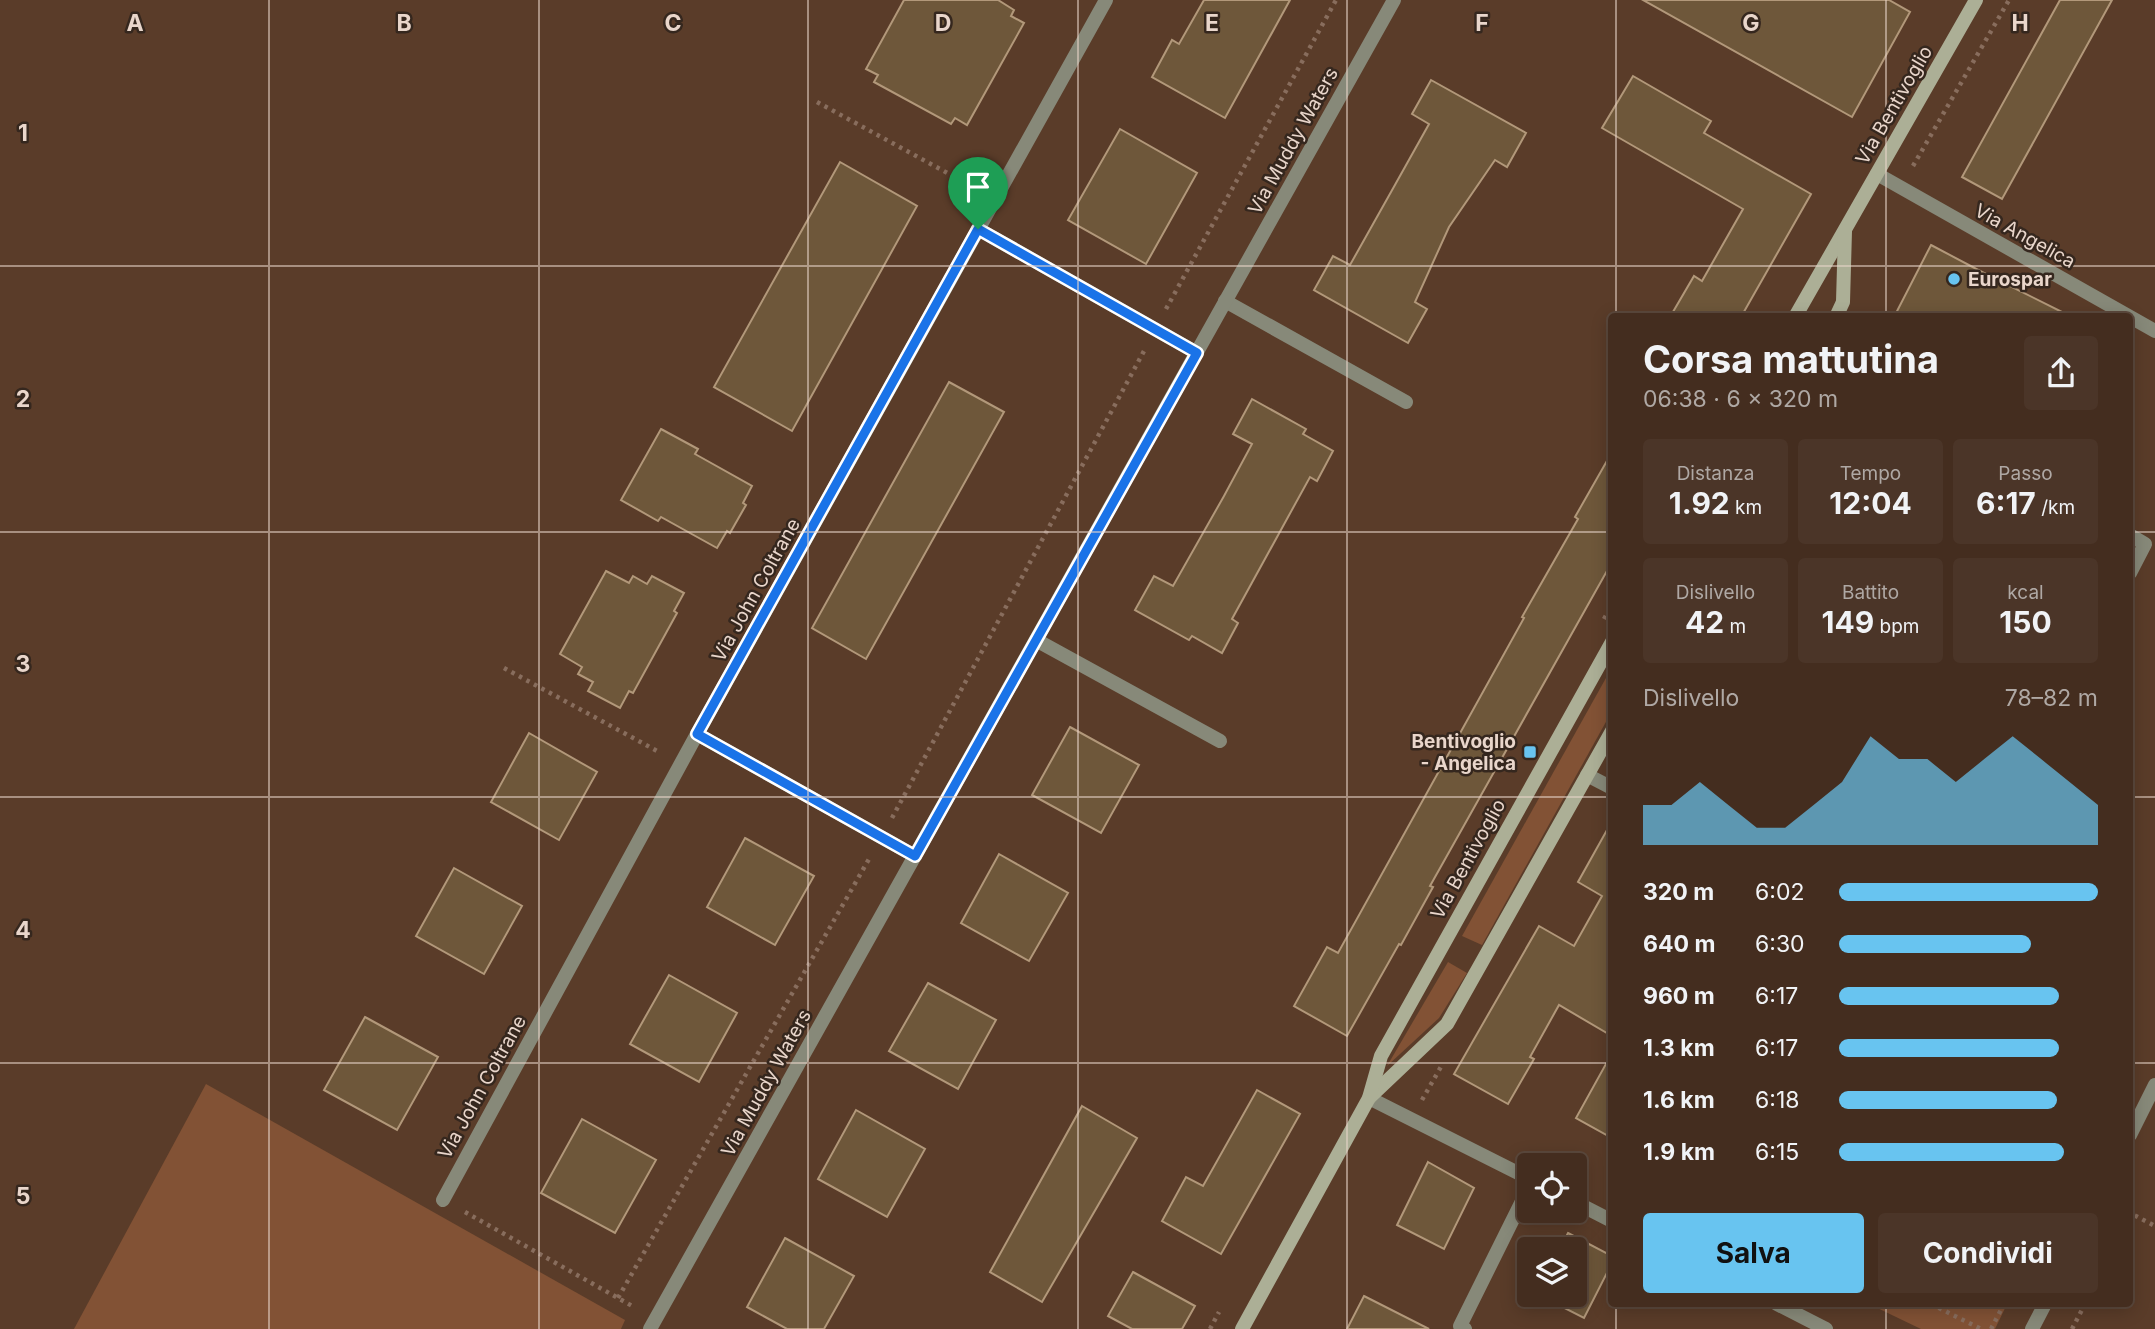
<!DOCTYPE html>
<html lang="it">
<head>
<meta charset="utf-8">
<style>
	:root { --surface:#442d1f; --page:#4b3528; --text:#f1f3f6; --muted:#afa8a4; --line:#5c493d; --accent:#68c4f0 }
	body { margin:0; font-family:Inter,sans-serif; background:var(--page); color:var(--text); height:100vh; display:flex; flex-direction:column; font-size:26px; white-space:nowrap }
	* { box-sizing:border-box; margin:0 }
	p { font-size:23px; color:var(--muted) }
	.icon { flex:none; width:38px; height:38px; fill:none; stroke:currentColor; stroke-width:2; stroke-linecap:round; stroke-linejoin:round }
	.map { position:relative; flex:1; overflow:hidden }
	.details { position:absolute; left:1608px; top:313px; width:525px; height:994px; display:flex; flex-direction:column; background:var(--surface); border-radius:7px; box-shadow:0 4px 18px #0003,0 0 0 2px var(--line) }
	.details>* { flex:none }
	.controls { position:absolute; left:1517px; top:1153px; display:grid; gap:14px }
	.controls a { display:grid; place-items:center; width:70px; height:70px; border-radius:7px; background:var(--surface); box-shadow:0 4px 18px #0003,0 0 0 2px var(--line); font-size:35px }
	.pin { position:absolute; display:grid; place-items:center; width:60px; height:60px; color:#fff; margin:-72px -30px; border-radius:50% 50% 50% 0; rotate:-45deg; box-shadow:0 0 7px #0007 }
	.pin .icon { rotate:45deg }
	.round { display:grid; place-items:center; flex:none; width:74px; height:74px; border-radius:7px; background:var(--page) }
	.headline { display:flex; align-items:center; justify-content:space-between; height:119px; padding:0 35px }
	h1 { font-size:38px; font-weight:700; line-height:52px }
	.figures { display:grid; grid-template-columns:repeat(3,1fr); gap:10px; height:119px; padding:7px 35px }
	.figures div { display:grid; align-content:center; border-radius:7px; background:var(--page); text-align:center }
	.figures b { font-size:30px; font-weight:700 }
	.figures small { font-size:19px; font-weight:400 }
	.figures p { font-size:19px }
	.chart { height:196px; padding:14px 35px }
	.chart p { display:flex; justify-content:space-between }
	.chart svg { width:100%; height:126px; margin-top:7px; fill:var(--accent); opacity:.7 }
	.cta { display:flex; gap:14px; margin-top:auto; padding:14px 35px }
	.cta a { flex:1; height:80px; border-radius:7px; background:var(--accent); color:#111; font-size:28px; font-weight:700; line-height:80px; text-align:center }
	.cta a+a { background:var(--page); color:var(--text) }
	ul { padding:0 35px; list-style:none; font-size:23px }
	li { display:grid; grid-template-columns:112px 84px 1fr; align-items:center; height:52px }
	li i { height:18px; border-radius:9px; background:var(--accent) }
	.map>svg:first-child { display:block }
	.green { fill:#825235 }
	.building { fill:#6e573a; stroke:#b2987a; stroke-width:2 }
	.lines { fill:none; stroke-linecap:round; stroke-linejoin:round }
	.path { stroke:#886d5d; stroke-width:4.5; stroke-dasharray:3.5 5; stroke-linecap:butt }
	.lane { stroke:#878979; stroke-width:14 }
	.street { stroke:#878979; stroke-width:14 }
	.secondary { stroke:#acaf96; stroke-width:14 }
	.route-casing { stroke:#fff; stroke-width:14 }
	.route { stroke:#1a73e8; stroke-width:9 }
	.grid { fill:none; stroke:#e9d6cb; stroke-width:2; stroke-opacity:0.55 }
	.poi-dot { fill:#68c4f0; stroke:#35271e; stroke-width:2.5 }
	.labels { text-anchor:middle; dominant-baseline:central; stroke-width:5; stroke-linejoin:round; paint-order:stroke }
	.street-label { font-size:19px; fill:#e9d6cb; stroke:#35271e }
	.poi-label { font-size:19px; font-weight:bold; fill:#e9d6cb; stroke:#35271e; text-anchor:start }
	.grid-label { font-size:23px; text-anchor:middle; font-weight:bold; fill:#e9d6cb; stroke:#35271e; stroke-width:5; stroke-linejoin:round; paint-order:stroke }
</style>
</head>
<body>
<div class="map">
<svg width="2155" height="1329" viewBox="0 0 2155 1329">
	<rect width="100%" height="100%" fill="#5a3c29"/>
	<!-- green -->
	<g class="green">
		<polygon points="1611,669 1612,711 1482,945 1462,936"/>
		<polygon points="1448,962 1467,973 1439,1018 1387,1066"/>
		<polygon points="206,1084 625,1320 621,1329 74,1329"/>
		<polygon points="1869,1304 2007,1304 1995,1329 1921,1329"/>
	</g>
	<!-- building -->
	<g class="building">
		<polygon points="904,0 998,0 1014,10 1011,16 1024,23 967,125 955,118 951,124 874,82 878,75 866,69"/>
		<polygon points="1204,0 1290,0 1225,118 1152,77 1172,40 1179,44"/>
		<polygon points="1643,0 1889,0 1910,12 1852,117"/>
		<polygon points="2060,0 2112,0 2002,199 1962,177"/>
		<polygon points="1633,76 1711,121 1704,133 1811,194 1741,317 1670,317 1694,276 1702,281 1743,209 1602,128"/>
		<polygon points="1431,80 1526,133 1507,167 1495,160 1449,227 1415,302 1427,309 1408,343 1314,290 1333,256 1350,265 1391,192 1429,124 1412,114"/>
		<polygon points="1120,129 1197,173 1146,264 1068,220"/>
		<polygon points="840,162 917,206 792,431 714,387"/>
		<polygon points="1931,245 1984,273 2072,317 1894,317"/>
		<polygon points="949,382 1004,412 866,659 812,628"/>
		<polygon points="1252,399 1306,429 1303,434 1333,451 1317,481 1310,477 1232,619 1238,623 1222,653 1192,636 1189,640 1135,610 1154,576 1173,586 1224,496 1252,444 1233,434"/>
		<polygon points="661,429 698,449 695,454 752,486 743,503 746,505 730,533 727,531 717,548 661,517 658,521 621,500"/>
		<polygon points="1612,452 1612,562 1430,886 1433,887 1401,945 1399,944 1347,1036 1294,1006 1327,947 1338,953 1524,618 1522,617 1578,519 1575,517"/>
		<polygon points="606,571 629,583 633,576 647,584 652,576 684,593 674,611 677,613 633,693 629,691 620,708 588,691 593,682 578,674 582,667 560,654"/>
		<polygon points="1070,727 1139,765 1101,833 1032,795"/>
		<polygon points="529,733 597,772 559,840 491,802"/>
		<polygon points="1612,821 1612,1036 1559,1005 1530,1057 1534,1059 1508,1104 1454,1074 1539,926 1574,946 1602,896 1578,882"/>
		<polygon points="745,838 814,876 775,945 707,907"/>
		<polygon points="999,854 1068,893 1029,961 961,923"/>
		<polygon points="454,868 522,906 484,974 416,936"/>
		<polygon points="669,975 737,1013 699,1082 630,1044"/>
		<polygon points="928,983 996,1020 958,1089 889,1051"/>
		<polygon points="365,1017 438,1057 397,1130 324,1090"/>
		<polygon points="1612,1053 1612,1138 1576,1118"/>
		<polygon points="1257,1090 1300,1114 1221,1254 1162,1221 1186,1177 1203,1186"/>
		<polygon points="1082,1106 1137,1138 1042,1302 990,1272"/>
		<polygon points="856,1110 925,1149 887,1217 818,1179"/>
		<polygon points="582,1119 656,1160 615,1233 541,1193"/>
		<polygon points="1428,1162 1474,1188 1444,1249 1397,1225"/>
		<polygon points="1568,1233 1612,1256 1612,1263 1584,1318 1539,1295 1575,1295 1575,1250 1559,1250"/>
		<polygon points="785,1238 854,1276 824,1329 787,1329 747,1307"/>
		<polygon points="1133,1272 1195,1306 1182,1329 1132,1329 1108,1316"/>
		<polygon points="1364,1296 1429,1329 1347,1329"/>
	</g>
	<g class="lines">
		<!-- path -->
		<g class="path">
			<polyline points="817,102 973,187"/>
			<polyline points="1913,166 2009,0"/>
			<polyline points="1166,309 1336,0"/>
			<polyline points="1604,619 1612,605"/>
			<polyline points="504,668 659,752"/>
			<polyline points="892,818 1144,351"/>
			<polyline points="1422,1100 1442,1065"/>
			<polyline points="465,1212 634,1307"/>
			<polyline points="2130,1219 2132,1214 2155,1226"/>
			<polyline points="618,1298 869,859"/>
			<polyline points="1931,1304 1981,1329"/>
			<polyline points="1210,1329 1219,1312"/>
			<polyline points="1991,1329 2004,1304"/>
			<polyline points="2072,1329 2085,1304"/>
		</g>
		<!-- lane -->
		<polyline class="lane" points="2130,535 2145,544 2130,573"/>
		<!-- street -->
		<g class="street">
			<polyline points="1877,174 2155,331"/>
			<polyline points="978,229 1197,353"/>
			<polyline points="1225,301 1406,402"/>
			<polyline points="1036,640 1220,741"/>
			<polyline points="697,734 915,856"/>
			<polyline points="1587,775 1612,788"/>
			<polyline points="1369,1098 1530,1179"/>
			<polyline points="2130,1135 2155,1085"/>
			<polyline points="443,1200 697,734 1106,0"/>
			<polyline points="1575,1202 1612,1221"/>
			<polyline points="1777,1304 1826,1329"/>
			<polyline points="650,1329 1394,0"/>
			<polyline points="1465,1329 1460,1326 1530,1185"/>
			<polyline points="2032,1329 2045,1304"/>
		</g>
		<!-- secondary -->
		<g class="secondary">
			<polyline points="1795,317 1976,0"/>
			<polyline points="1836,317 1843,302 1845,231"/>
			<polyline points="1370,1097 1447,1024 1612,731"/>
			<polyline points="1242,1329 1369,1098 1381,1056 1612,642"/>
		</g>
	</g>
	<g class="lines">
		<defs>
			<polygon id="route" points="978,229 1197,353 915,856 697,734"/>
		</defs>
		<!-- route casing -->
		<use href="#route" class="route-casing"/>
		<!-- route -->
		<use href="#route" class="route"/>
	</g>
	<!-- grid -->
	<path class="grid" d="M269,0V1329M539,0V1329M808,0V1329M1078,0V1329M1347,0V1329M1616,0V317M1886,0V317M0,266H2155M0,532H1612M2130,532H2155M0,797H1612M2130,797H2155M0,1063H1612M2130,1063H2155M1616,1304V1329M1886,1304V1329"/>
	<!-- markers -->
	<g class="poi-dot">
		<circle cx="1954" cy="279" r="7"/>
		<rect x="1523" y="745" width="14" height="14" rx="3.5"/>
	</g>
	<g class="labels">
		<!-- street labels -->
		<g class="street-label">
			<text transform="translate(1894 105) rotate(-60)">Via Bentivoglio</text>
			<text transform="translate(1293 141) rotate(-61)">Via Muddy Waters</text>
			<text transform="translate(2025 236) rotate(29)">Via Angelica</text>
			<text transform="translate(756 590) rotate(-61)">Via John Coltrane</text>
			<text transform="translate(1468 859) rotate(-61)">Via Bentivoglio</text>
			<text transform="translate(766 1083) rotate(-61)">Via Muddy Waters</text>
			<text transform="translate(482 1087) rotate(-61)">Via John Coltrane</text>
		</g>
		<!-- poi labels -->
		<g class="poi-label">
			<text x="1968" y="279">Eurospar</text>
			<text x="1516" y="741" text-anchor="end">Bentivoglio<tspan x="1516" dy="22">- Angelica</tspan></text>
		</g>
	</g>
	<g class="grid-label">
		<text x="135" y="31">A</text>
		<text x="404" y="31">B</text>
		<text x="673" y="31">C</text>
		<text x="943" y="31">D</text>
		<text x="1212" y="31">E</text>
		<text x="1482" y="31">F</text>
		<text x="1751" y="31">G</text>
		<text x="2020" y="31">H</text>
		<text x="23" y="141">1</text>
		<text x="23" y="407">2</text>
		<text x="23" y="672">3</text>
		<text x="23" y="938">4</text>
		<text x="23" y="1204">5</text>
	</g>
</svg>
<div class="controls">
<a><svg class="icon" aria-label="locate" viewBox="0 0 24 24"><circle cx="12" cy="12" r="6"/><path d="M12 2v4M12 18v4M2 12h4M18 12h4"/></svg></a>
<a><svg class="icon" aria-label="layers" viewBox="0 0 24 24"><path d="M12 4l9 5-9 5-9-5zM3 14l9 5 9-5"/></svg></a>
</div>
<div class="pin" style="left:978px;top:229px;background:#1e9e55"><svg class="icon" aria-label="arrive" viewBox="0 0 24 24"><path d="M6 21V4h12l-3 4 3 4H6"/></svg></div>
<section class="details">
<div class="headline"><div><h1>Corsa mattutina</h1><p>06:38 · 6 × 320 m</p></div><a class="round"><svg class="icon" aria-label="share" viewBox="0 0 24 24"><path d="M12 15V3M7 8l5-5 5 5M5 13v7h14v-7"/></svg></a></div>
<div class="figures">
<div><p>Distanza</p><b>1.92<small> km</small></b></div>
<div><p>Tempo</p><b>12:04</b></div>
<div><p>Passo</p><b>6:17<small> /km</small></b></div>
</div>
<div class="figures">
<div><p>Dislivello</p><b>42<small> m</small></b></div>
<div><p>Battito</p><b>149<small> bpm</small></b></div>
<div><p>kcal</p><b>150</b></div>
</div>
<div class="chart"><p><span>Dislivello</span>78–82 m</p>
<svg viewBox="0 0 160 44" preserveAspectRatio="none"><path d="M0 44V30L10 30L20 22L30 30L40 38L50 38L60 30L70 22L80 6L90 14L100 14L110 22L120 14L130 6L140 14L150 22L160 30V44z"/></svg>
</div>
<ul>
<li><b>320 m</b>6:02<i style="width:100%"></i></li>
<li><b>640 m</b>6:30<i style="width:74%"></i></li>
<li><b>960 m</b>6:17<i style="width:85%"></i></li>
<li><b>1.3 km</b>6:17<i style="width:85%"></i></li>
<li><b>1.6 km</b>6:18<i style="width:84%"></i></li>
<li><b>1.9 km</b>6:15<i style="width:87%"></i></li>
</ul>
<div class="cta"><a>Salva</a><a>Condividi</a></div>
</section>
</div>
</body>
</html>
